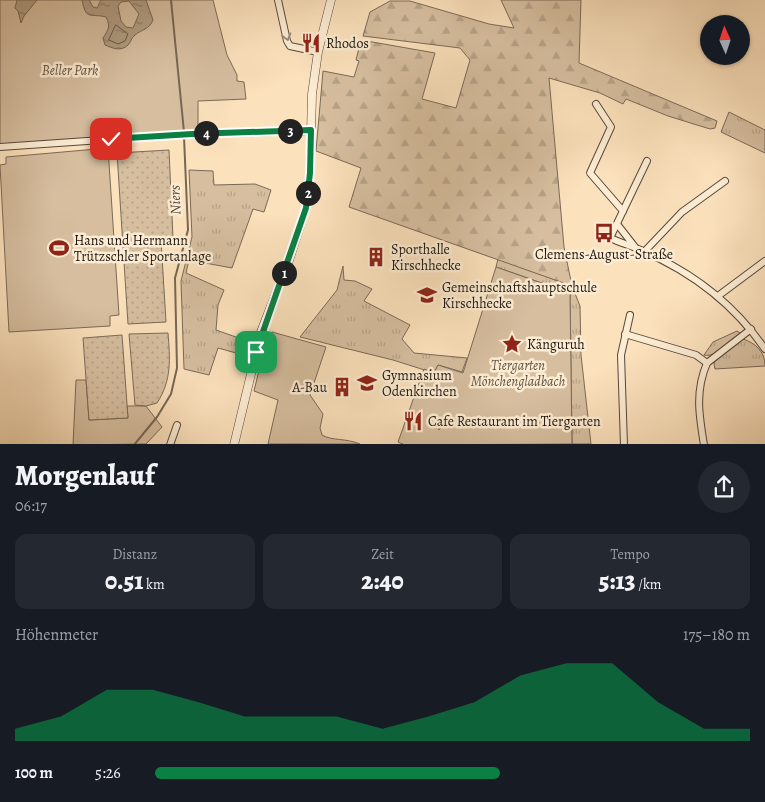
<!DOCTYPE html>
<html lang="de">
<head>
<meta charset="utf-8">
<style>
	:root { --surface:#171b24; --page:#242831; --text:#f1f3f6; --muted:#9ea1a6; --accent:#0b8043 }
	body { margin:0; font-family:Alegreya,serif; background:var(--page); color:var(--text); height:100vh; display:flex; flex-direction:column; font-size:19px; white-space:nowrap }
	* { box-sizing:border-box; margin:0 }
	p { font-size:16px; color:var(--muted) }
	.icon { flex:none; width:28px; height:28px; fill:none; stroke:currentColor; stroke-width:2; stroke-linecap:round; stroke-linejoin:round }
	.map { position:relative; height:444px; overflow:hidden }
	.side { display:flex; flex-direction:column; background:var(--surface); flex:1 }
	.side>* { flex:none }
	.needle { width:32px; rotate:357deg }
	.tools { position:absolute; left:700px; top:15px; display:grid; gap:10px }
	.tools a { display:grid; place-items:center; width:50px; height:50px; border-radius:50%; background:var(--surface); box-shadow:0 1px 4px #0004; font-size:25px }
	.pin { position:absolute; display:grid; place-items:center; width:42px; height:42px; color:#fff; margin:-21px; border-radius:10px; box-shadow:0 2px 8px #0006 }
	.km { position:absolute; width:25px; height:25px; margin:-12px; border-radius:50%; background:#222; color:#fff; font-size:14px; line-height:25px; text-align:center }
	.round { display:grid; place-items:center; flex:none; width:52px; height:52px; border-radius:26px; background:var(--page) }
	.headline { display:flex; align-items:center; justify-content:space-between; height:85px; padding:0 15px }
	h1 { font-size:28px; font-weight:800; line-height:38px }
	.stats { display:grid; grid-template-columns:repeat(3,1fr); gap:8px; height:85px; padding:5px 15px }
	.stats div { display:grid; align-content:center; border-radius:12px; background:var(--page); text-align:center }
	.stats b { font-size:25px; font-weight:800 }
	.stats small { font-size:14px; font-weight:400 }
	.stats p { font-size:14px }
	.chart { height:140px; padding:10px 15px }
	.chart p { display:flex; justify-content:space-between }
	.chart svg { width:100%; height:90px; margin-top:5px; fill:var(--accent); opacity:.7 }
	ul { padding:0 15px; list-style:none; font-size:16px }
	li { display:grid; grid-template-columns:80px 60px 1fr; align-items:center; height:38px }
	li i { height:12px; border-radius:6px; background:var(--accent) }
	.map>svg:first-child { display:block }
	.grass { fill:url(#grass-tufts); stroke:#7a6a57 }
	.forest { fill:url(#forest-firs); stroke:#7a6a57 }
	.park { fill:#d6be9f; stroke:#7a6a57 }
	.garden { fill:url(#garden-dots); stroke:#7a6a57 }
	.water { fill:url(#water-ripples); stroke:#766653; fill-rule:evenodd }
	.lines { fill:none; stroke-linecap:round; stroke-linejoin:round }
	.shore { stroke:#685948; stroke-width:1 }
	.stream { stroke:#766653; stroke-width:2 }
	.minor-casing { stroke:#56493a; stroke-width:8 }
	.tertiary-casing { stroke:#56493a; stroke-width:9 }
	.minor { stroke:#fcecd3; stroke-width:6 }
	.tertiary { stroke:#fcecd3; stroke-width:8 }
	.oneway { stroke:#998c7b }
	.route-casing { stroke:#fff; stroke-width:10 }
	.route { stroke:#0b8043; stroke-width:6 }
	.labels { text-anchor:middle; dominant-baseline:central; stroke-width:5; stroke-linejoin:round; paint-order:stroke }
	.poi-label { font-size:14px; fill:#1f160f; stroke:#fcecd3; text-anchor:start }
	.park-label { font-size:14px; font-style:italic; fill:#5f5141; stroke:#fcecd3 }
	.water-label { font-size:15px; font-style:italic; fill:#594c3d; stroke:#fcecd3 }
</style>
</head>
<body>
<div class="map">
<svg width="765" height="445" viewBox="0 0 765 445">
	<defs>
		<pattern id="grass-tufts" width="24" height="20" patternUnits="userSpaceOnUse" patternTransform="scale(1.25)"><rect width="24" height="20" fill="#d6be9f"/><path d="M3 7l-1-3M5 7V3M7 7l1-3M15 17l-1-3M17 17v-4M19 17l1-3" fill="none" stroke="#b7a388"/></pattern>
		<pattern id="forest-firs" width="22" height="20" patternUnits="userSpaceOnUse" patternTransform="scale(1.25)"><rect width="22" height="20" fill="#d6be9f"/><path d="M5 1l3.5 6h-7zM16 11l3.5 6h-7z" fill="#b7a388"/></pattern>
		<pattern id="garden-dots" width="8" height="8" patternUnits="userSpaceOnUse" patternTransform="scale(1.25)"><rect width="8" height="8" fill="#d6be9f"/><path d="M2 2h.1M6 6h.1" fill="none" stroke="#b7a388" stroke-width="1.8" stroke-linecap="round"/></pattern>
		<pattern id="water-ripples" width="26" height="14" patternUnits="userSpaceOnUse" patternTransform="scale(1.25)"><rect width="26" height="14" fill="#b09c81"/><path d="M2 4q2-2 4 0t4 0M15 11q2-2 4 0t4 0" fill="none" stroke="#8f7e68"/></pattern>
	</defs>
	<rect width="100%" height="100%" fill="#fbe1bc"/>
	<filter id="stains"><feTurbulence type="fractalNoise" baseFrequency=".004" numOctaves="4"/><feColorMatrix values="0 0 0 0 .2 0 0 0 0 .09 0 0 0 0 .02 0 0 0 .5 -.17"/></filter>
	<radialGradient id="worn" r=".72"><stop offset=".6" stop-color="#630" stop-opacity="0"/><stop offset="1" stop-color="#630" stop-opacity=".3"/></radialGradient>
	<!-- grass -->
	<g class="grass">
		<polygon points="729,112 765,130 765,153 721,132"/>
		<polygon points="189,170 213,171 214,185 255,184 271,190 264,212 253,209 232,268 189,260 186,273 224,290 218,305 216,330 250,342 247,356 218,348 209,375 184,369 181,281 192,237"/>
		<polygon points="498,259 572,286 580,306 581,355 591,444 572,444 570,293 496,267"/>
		<polygon points="343,266 344,280 355,281 372,289 364,301 410,325 402,339 414,353 467,358 462,372 438,365 434,373 393,360 300,337 337,290"/>
		<path d="M737,331L740,333C733,341 716,358 704,355L713,342Z"/>
		<path d="M743,339C755,343 765,351 765,366L715,369L714,364L715,361Z"/>
	</g>
	<!-- forest -->
	<polygon class="forest" points="501,0 581,0 579,63 717,121 715,128 710,129 668,116 626,99 623,104 600,93 549,78 564,247 572,286 349,207 361,168 316,151 323,71 354,77 359,61 356,60 361,40 435,53 422,99 456,108 470,60 460,48 363,36 370,12 390,1 410,1 489,24 514,28"/>
	<!-- park -->
	<g class="park">
		<polygon points="0,0 213,0 227,55 237,75 237,81 244,82 246,99 198,101 198,131 0,144"/>
		<polygon points="108,148 119,315 110,316 110,326 9,332 0,165 6,164 6,157"/>
		<polygon points="496,267 570,293 572,444 405,445 398,442 424,369 434,373 438,365 463,373"/>
		<path d="M272,332L326,347L310,395L323,414L320,428L322,435C332,441 346,438 360,444H268L278,400L254,391L261,362Z"/>
		<polygon points="76,380 86,380 89,420 128,418 127,406 146,406 162,427 146,444 73,445"/>
	</g>
	<!-- garden -->
	<g class="garden">
		<polygon points="169,150 173,239 161,240 166,322 128,324 117,153"/>
		<path d="M168,333C170,359 172,380 157,403L146,406L135,405L129,334Z"/>
		<polygon points="122,335 128,418 89,420 83,338"/>
	</g>
	<!-- water -->
	<g class="water">
		<polygon points="17,0 37,0 24,16 21,23 18,11 15,8"/>
		<path d="M82,0H89L93,7L97,8L101,0H146L153,20C149,30 142,29 135,35C131,38 131,42 128,45C121,52 112,48 105,45L103,38C108,30 111,27 106,17C90,13 86,21 82,0ZM129,1L139,14L133,28L126,27L121,21L118,6L121,2Z"/>
	</g>
	<g class="lines">
		<!-- shore -->
		<polygon class="shore" points="116,25 128,34 125,41 118,44 109,40"/>
		<!-- stream -->
		<g class="stream">
			<polyline points="171,0 184,132"/>
			<polyline points="439,429 446,415"/>
			<polyline points="134,445 157,417 171,394 177,368 175,278 188,230 184,137"/>
		</g>
		<defs>
			<g id="minor">
				<polyline points="278,0 287,41 290,46 318,52"/>
				<polyline points="596,104 611,127 590,173 623,211"/>
				<polyline points="0,147 189,134 311,131"/>
				<path d="M647,161L610,238C621,243 632,246 643,251C694,273 734,304 765,349"/>
				<polyline points="617,224 635,247"/>
				<polyline points="644,252 682,212 725,181"/>
				<polyline points="718,296 765,261"/>
				<polyline points="625,334 696,355 707,363"/>
				<polyline points="170,445 177,425"/>
				<polyline points="624,445 621,355 630,315"/>
				<path d="M704,445C699,415 695,391 707,363L751,329"/>
			</g>
			<polyline id="tertiary" points="234,445 261,332 289,260 306,208 310,173 312,94 318,52 331,0"/>
		</defs>
		<!-- minor casing -->
		<use href="#minor" class="minor-casing"/>
		<!-- tertiary casing -->
		<use href="#tertiary" class="tertiary-casing"/>
		<!-- minor -->
		<use href="#minor" class="minor"/>
		<!-- tertiary -->
		<use href="#tertiary" class="tertiary"/>
	</g>
	<!-- one-way arrows -->
	<defs><path id="oneway-chevron" d="M-2-3.5L2.5 0L-2 3.5" fill="none" stroke-width="1.6" stroke-linecap="round" stroke-linejoin="round" transform="scale(1.25)"/></defs>
	<use class="oneway" href="#oneway-chevron" transform="translate(287 37) rotate(73)"/>
	<g class="lines">
		<defs>
			<polyline id="route" points="111,139 192,134 311,130 310,173 306,208 256,352"/>
		</defs>
		<!-- route casing -->
		<use href="#route" class="route-casing"/>
		<!-- route -->
		<use href="#route" class="route"/>
	</g>
	<!-- icons -->
	<defs>
		<symbol id="restaurant-bare" viewBox="-9 -9 18 18"><path d="M-5-6h1v4h1v-4h1v4h1v-4h1v5L-1.5 .5V6h-2V.5L-5-1ZM5-6V6H3V1.5H1.5Q1.5-4 5-6Z" fill="#8f2418" stroke="#fcecd3" stroke-width="2.5" paint-order="stroke"/></symbol>
		<symbol id="bus-bare" viewBox="-9 -9 18 18"><path d="M-5-6H5V4H4V6H2V4H-2V6H-4V4H-5ZM-3.5-4V0h7V-4ZM-3.5 1.2v1.5H-2V1.2ZM2 1.2v1.5H3.5V1.2Z" fill="#8f2418" stroke="#fcecd3" stroke-width="2.5" paint-order="stroke"/></symbol>
		<symbol id="stadium-bare" viewBox="-9 -9 18 18"><path d="M0-5a6.5 5 0 1 0 0 10a6.5 5 0 1 0 0-10ZM-3.5-1.8h7v3.6h-7Z" fill="#8f2418" stroke="#fcecd3" stroke-width="2.5" paint-order="stroke"/></symbol>
		<symbol id="building-bare" viewBox="-9 -9 18 18"><path d="M-4-6H4V6H1V3H-1V6H-4ZM-2.5-4.3h1.7v1.8h-1.7ZM.8-4.3h1.7v1.8H.8ZM-2.5-1h1.7V.8h-1.7ZM.8-1h1.7V.8H.8Z" fill="#8f2418" stroke="#fcecd3" stroke-width="2.5" paint-order="stroke"/></symbol>
		<symbol id="school-bare" viewBox="-9 -9 18 18"><path d="M0-5L7-2L0 1L-7-2ZM-4 1L0 2.5L4 1V4Q0 6-4 4Z" fill="#8f2418" stroke="#fcecd3" stroke-width="2.5" paint-order="stroke"/></symbol>
		<symbol id="sight-bare" viewBox="-9 -9 18 18"><path d="M0-6L1.8-2.2L6-1.7L2.9 1.2L3.7 5.4L0 3.3L-3.7 5.4L-2.9 1.2L-6-1.7L-1.8-2.2Z" fill="#8f2418" stroke="#fcecd3" stroke-width="2.5" paint-order="stroke"/></symbol>
	</defs>
	<g fill-rule="evenodd">
		<use href="#restaurant-bare" x="297" y="29" width="28" height="28"/>
		<use href="#bus-bare" x="590" y="219" width="28" height="28"/>
		<use href="#stadium-bare" x="45" y="234" width="28" height="28"/>
		<use href="#building-bare" x="362" y="243" width="28" height="28"/>
		<use href="#school-bare" x="413" y="281" width="28" height="28"/>
		<use href="#sight-bare" x="498" y="330" width="28" height="28"/>
		<use href="#school-bare" x="353" y="369" width="28" height="28"/>
		<use href="#building-bare" x="328" y="373" width="28" height="28"/>
		<use href="#restaurant-bare" x="399" y="407" width="28" height="28"/>
	</g>
	<g class="labels">
		<!-- poi labels -->
		<g class="poi-label">
			<text x="326" y="43">Rhodos</text>
			<text x="74" y="240">Hans und Hermann<tspan x="74" dy="16">Trützschler Sportanlage</tspan></text>
			<text x="391" y="249">Sporthalle<tspan x="391" dy="16">Kirschhecke</tspan></text>
			<text x="604" y="254" text-anchor="middle">Clemens-August-Straße</text>
			<text x="442" y="287">Gemeinschaftshauptschule<tspan x="442" dy="16">Kirschhecke</tspan></text>
			<text x="527" y="344">Känguruh</text>
			<text x="382" y="375">Gymnasium<tspan x="382" dy="16">Odenkirchen</tspan></text>
			<text x="327" y="387" text-anchor="end">A-Bau</text>
			<text x="428" y="421">Cafe Restaurant im Tiergarten</text>
		</g>
		<!-- park labels -->
		<g class="park-label">
			<text x="70" y="70">Beller Park</text>
			<text x="518" y="365">Tiergarten<tspan x="518" dy="16">Mönchengladbach</tspan></text>
		</g>
		<!-- water labels -->
		<g class="water-label">
			<text transform="translate(175 200) rotate(-92)">Niers</text>
		</g>
	</g>
	<rect width="100%" height="100%" filter="url(#stains)"/>
	<rect width="100%" height="100%" fill="url(#worn)"/>
</svg>
<div class="tools">
<a><svg class="needle" viewBox="-14 -14 28 28"><path d="M0-13l5 13h-10z" fill="#e53935"/><path d="M0 13l5-13h-10z" fill="#9ea1a6"/></svg></a>
</div>
<div class="pin" style="left:256px;top:352px;background:#1e9e55"><svg class="icon" aria-label="arrive" viewBox="0 0 24 24"><path d="M6 21V4h12l-3 4 3 4H6"/></svg></div>
<div class="pin" style="left:111px;top:139px;background:#d93025"><svg class="icon" aria-label="check" viewBox="0 0 24 24"><path d="M5 12l5 5 9-10"/></svg></div>
<b class="km" style="left:284px;top:273px">1</b>
<b class="km" style="left:308px;top:193px">2</b>
<b class="km" style="left:290px;top:131px">3</b>
<b class="km" style="left:206px;top:133px">4</b>
</div>
<section class="side">
<div class="headline"><div><h1>Morgenlauf</h1><p>06:17</p></div><a class="round"><svg class="icon" aria-label="share" viewBox="0 0 24 24"><path d="M12 15V3M7 8l5-5 5 5M5 13v7h14v-7"/></svg></a></div>
<div class="stats">
<div><p>Distanz</p><b>0.51<small> km</small></b></div>
<div><p>Zeit</p><b>2:40</b></div>
<div><p>Tempo</p><b>5:13<small> /km</small></b></div>
</div>
<div class="chart"><p><span>Höhenmeter</span>175–180 m</p>
<svg viewBox="0 0 160 44" preserveAspectRatio="none"><path d="M0 44V38L10 32L20 19L30 19L40 25L50 32L60 32L70 32L80 38L90 32L100 25L110 12L120 6L130 6L140 25L150 38L160 38V44z"/></svg>
</div>
<ul>
<li><b>100 m</b>5:26<i style="width:58%"></i></li>
</ul>
</section>
</body>
</html>
